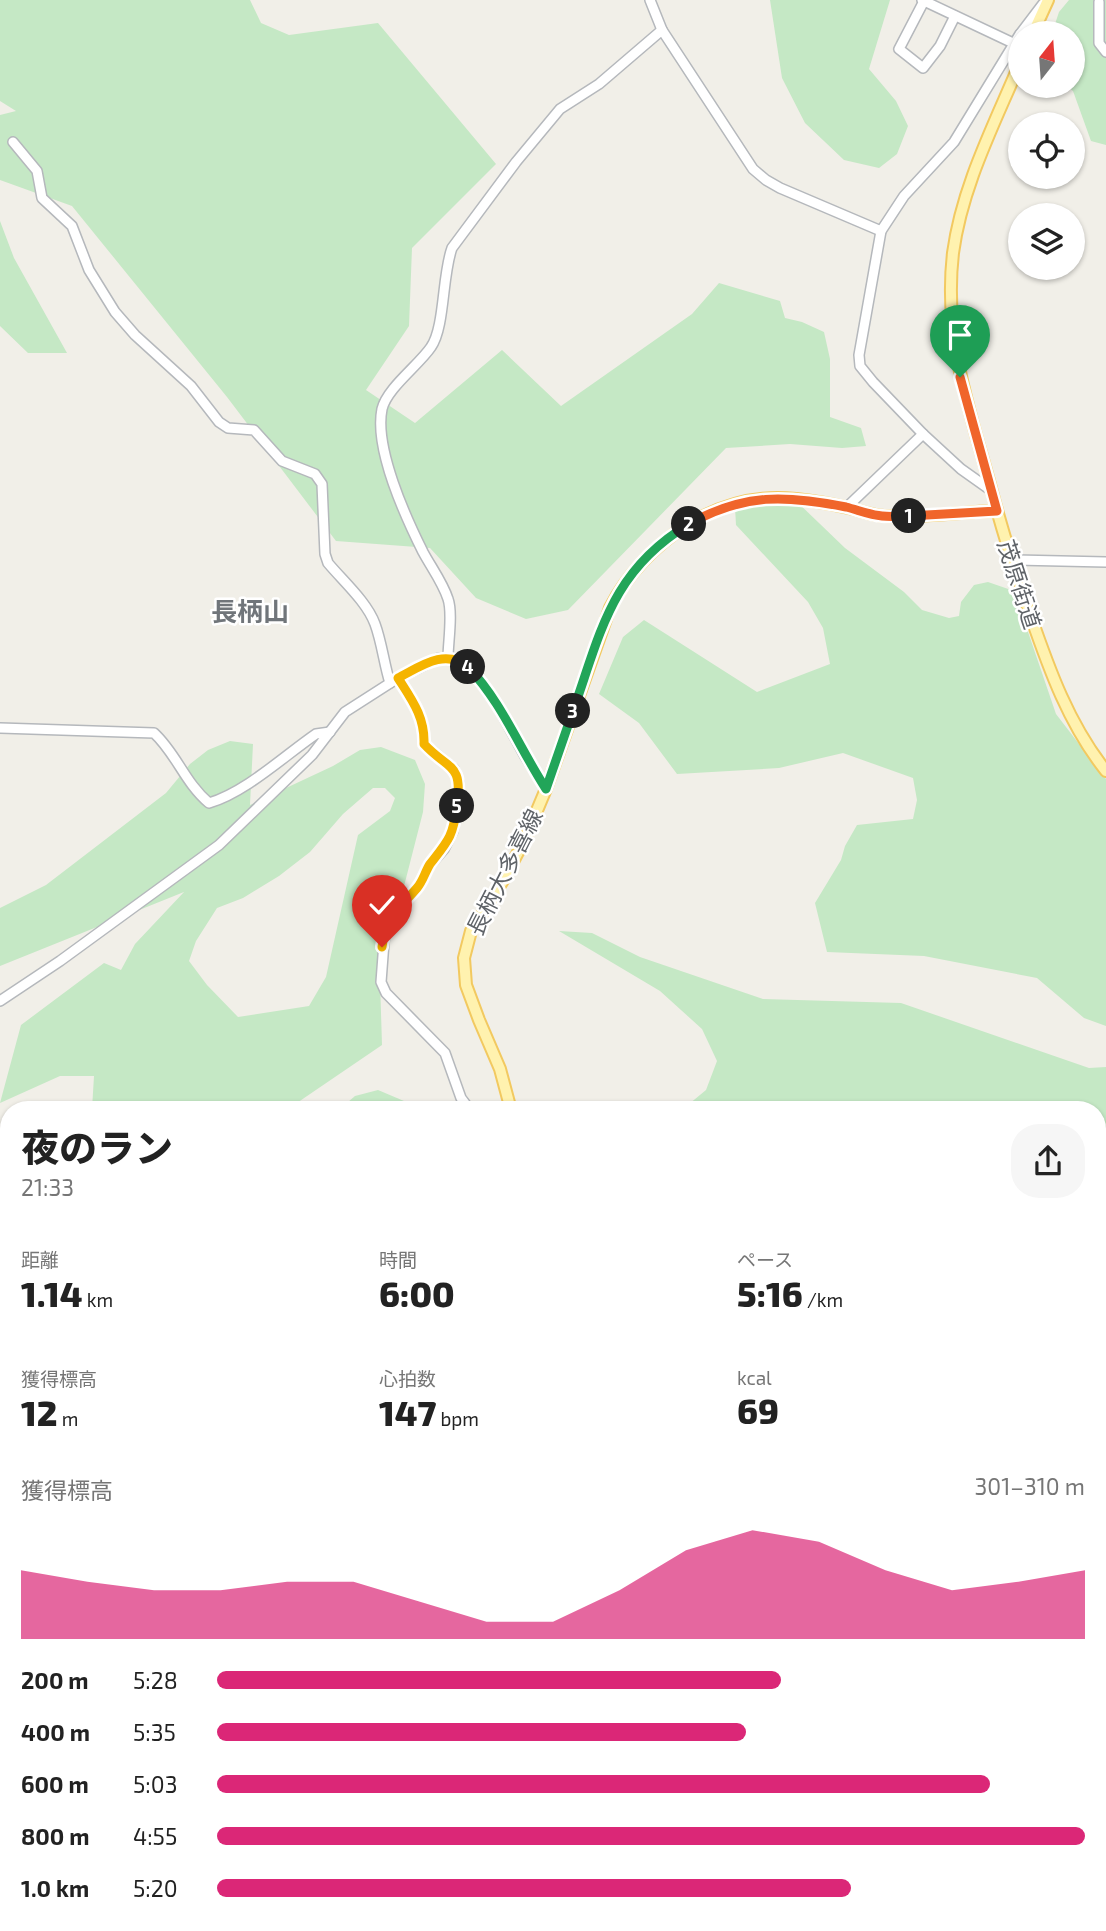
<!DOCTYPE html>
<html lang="ja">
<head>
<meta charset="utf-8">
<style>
	:root { --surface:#fff; --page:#f6f6f6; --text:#222; --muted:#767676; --accent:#db2777 }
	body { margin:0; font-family:"Exo 2","Noto Sans JP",sans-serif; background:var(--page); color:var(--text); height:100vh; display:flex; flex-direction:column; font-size:26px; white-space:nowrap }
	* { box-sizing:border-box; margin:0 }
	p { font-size:23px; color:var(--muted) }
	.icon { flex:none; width:38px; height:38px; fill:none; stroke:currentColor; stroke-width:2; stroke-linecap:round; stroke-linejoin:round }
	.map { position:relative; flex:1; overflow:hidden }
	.sheet { position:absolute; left:0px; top:1101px; width:1106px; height:831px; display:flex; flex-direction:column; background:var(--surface); border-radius:28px 28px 0 0; box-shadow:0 2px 5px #0004 }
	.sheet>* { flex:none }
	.needle { width:46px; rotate:17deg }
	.buttons { position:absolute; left:1008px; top:21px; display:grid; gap:14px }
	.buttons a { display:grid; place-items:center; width:77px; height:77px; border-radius:50%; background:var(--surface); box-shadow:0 2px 5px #0004; font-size:35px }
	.pin { position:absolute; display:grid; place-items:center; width:60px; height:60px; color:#fff; margin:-72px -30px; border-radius:50% 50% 50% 0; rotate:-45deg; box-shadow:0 0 7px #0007 }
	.pin .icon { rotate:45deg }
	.km { position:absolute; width:35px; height:35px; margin:-18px; border-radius:50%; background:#222; color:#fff; font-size:19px; line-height:35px; text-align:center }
	.round { display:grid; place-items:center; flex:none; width:74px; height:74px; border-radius:28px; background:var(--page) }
	.summary { display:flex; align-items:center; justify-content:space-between; height:119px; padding:0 21px }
	h1 { font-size:38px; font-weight:800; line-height:52px }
	.stats { display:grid; grid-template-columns:repeat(3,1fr); gap:10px; height:119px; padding:7px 21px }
	.stats div { display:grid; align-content:center }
	.stats b { font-size:35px; font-weight:800 }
	.stats small { font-size:19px; font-weight:400 }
	.stats p { font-size:19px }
	.chart { height:196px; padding:14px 21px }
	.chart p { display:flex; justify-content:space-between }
	.chart svg { width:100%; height:126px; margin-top:7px; fill:var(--accent); opacity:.7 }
	ul { padding:0 21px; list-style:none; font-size:23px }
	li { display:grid; grid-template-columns:112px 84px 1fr; align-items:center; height:52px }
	li i { height:18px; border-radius:9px; background:var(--accent) }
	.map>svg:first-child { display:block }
	.education { fill:#e1ded6 }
	.green { fill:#c5e8c5; fill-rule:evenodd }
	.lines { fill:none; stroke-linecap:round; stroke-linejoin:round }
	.minor-casing { stroke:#b5b8bc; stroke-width:12 }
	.major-casing { stroke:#f2c960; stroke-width:14 }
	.minor { stroke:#fff; stroke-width:9 }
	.major { stroke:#fff2af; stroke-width:10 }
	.split-1-casing { stroke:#fff; stroke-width:14 }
	.split-2-casing { stroke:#fff; stroke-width:14 }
	.split-3-casing { stroke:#fff; stroke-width:14 }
	.split-4-casing { stroke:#fff; stroke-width:14 }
	.split-5-casing { stroke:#fff; stroke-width:14 }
	.split-6-casing { stroke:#fff; stroke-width:14 }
	.split-1 { stroke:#f0652b; stroke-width:9 }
	.split-2 { stroke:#f0652b; stroke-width:9 }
	.split-3 { stroke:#22a559; stroke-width:9 }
	.split-4 { stroke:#22a559; stroke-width:9 }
	.split-5 { stroke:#f5b400; stroke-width:9 }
	.split-6 { stroke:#f5b400; stroke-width:9 }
	.labels { text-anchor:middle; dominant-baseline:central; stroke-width:5; stroke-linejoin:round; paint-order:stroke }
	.street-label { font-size:23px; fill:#5f6368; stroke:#fff }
	.quarter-label { font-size:26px; font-weight:bold; fill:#70757a; stroke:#fff }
</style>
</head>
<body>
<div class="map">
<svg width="1106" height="1931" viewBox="0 0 1106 1931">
	<rect width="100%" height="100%" fill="#f1efe8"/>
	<!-- education -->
	<polygon class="education" points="0,1627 9,1631 9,1836 0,1829"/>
	<!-- green -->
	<g class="green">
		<polygon points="0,0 250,0 261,23 289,35 378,23 496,164 412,248 409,326 366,390 415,423 502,350 561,406 692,314 719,283 780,301 785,318 802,322 824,332 830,359 830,417 861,428 866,446 842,448 790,444 726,448 568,610 526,619 476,598 430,548 336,541 227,397 72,206 0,180 0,115 16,111 0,101"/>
		<polygon points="770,0 890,0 869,69 896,101 908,126 897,154 879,168 844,160 805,123 782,78"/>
		<polygon points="1069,0 1106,0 1106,145 1091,141 1073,91 1067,86 1073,86 1073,33 1052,33 1059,12"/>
		<polygon points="0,221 14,258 67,353 28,353 0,326"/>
		<polygon points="793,498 845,548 904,592 922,610 949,618 959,616 961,602 974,585 988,582 1014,591 1056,714 1106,779 1106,1026 1084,1018 1037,978 924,956 827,952 815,903 841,860 845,846 857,825 913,819 917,800 913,778 843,753 779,768 677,774 639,723 599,694 623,637 644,620 757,692 830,664 823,628 808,602 736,525 735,507"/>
		<path d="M230,741L253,744L250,805L333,766L360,750L381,747L415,760L425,784L423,812L380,980L382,1045L288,1109H92L94,1076H60L0,1103L21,1025L104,963L121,970L135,944L184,892L0,966V908L46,885L166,793L190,764L208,750ZM373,788H385L395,798L390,811L358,835L326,977L309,1006L238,1017L207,985L189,961L196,941L217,908L243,898L279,876L310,852L343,814Z"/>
		<polygon points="559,931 592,933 640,957 763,999 901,1003 1089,1068 1106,1067 1106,1534 1097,1544 1097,1110 683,1109 706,1090 717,1061 702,1029 660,991"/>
		<polygon points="378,1090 404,1101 406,1109 340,1109 355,1096"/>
		<polygon points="9,1554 9,1664 0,1665 0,1557"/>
		<polygon points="1097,1612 1106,1613 1106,1883 1097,1911"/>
		<polygon points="102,1923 255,1923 248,1931 90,1931"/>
		<polygon points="371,1923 516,1923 512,1931 372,1931"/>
		<polygon points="675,1923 1094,1923 1091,1931 677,1931"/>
	</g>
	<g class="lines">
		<defs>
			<g id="minor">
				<polyline points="650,0 662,30 753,169 766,180 780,188 881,231"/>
				<polyline points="922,0 1013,43"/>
				<polyline points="924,1 899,49 923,68 940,46 955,16"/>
				<polyline points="1099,2 1099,43 1106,52"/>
				<polyline points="1021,33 1043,4"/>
				<path d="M13,142L37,171L42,198L72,226L89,270L115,312L135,335L191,386L219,422L228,428L254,430L282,461L315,474L322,484L325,554L328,563C343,581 367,602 375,624C382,643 384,664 390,683"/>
				<polyline points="992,491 961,469 923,434 873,382 860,366 859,355 881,231 904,196 954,142 1020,34"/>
				<polyline points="847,507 923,434"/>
				<polyline points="1012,560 1106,562"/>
				<path d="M448,658C448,643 453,613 448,599C443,583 431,567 423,552C406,518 374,448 382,409C387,388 419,365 431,347C445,327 442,275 452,248L516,162L560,109L599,84L662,30"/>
				<path d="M398,678C412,700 425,717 424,744L454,769L459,783L453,831L444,849L429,866L419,886L393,911L385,929L381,982L386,993L445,1053L461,1098L470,1110"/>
				<path d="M0,728L154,733C176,753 185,783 209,803C246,792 284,756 316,734L330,732"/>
				<polyline points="0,1001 60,961 219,845 312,755 345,712 398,678 439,658 460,661 470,668 497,705 525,756 546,789"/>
				<polyline points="1097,1536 1106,1543"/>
			</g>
			<g id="major">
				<polyline points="1033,33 1048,0"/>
				<path d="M1020,63C994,125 962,186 953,253C943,340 970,410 992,492C1003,533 1016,574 1030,614C1049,669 1069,725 1106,771"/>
				<path d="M511,1110L500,1069L479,1020L466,985L464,958L471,931L504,879L525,839L546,789L610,608C644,542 719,490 796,499C814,501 832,504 849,508C861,511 873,516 885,516C922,518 960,512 997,511"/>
				<polyline points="604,1931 608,1923"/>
			</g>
		</defs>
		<!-- minor casing -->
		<use href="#minor" class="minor-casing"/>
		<!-- major casing -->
		<use href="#major" class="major-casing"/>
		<!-- minor -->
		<use href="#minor" class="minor"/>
		<!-- major -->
		<use href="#major" class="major"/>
	</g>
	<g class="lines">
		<defs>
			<polyline id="split-1" points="909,516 997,511 960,377"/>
			<path id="split-2" d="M689,524C744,493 786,495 846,507C858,510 870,515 882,516C891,517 901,516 909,516"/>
			<path id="split-3" d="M573,711C601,632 611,571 689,524"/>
			<path id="split-4" d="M468,667C501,701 520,749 546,789L573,711"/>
			<path id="split-5" d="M457,806C463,762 449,771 424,744C425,717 412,700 398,678C421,666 445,648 468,667"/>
			<path id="split-6" d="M382,947C387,910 395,914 417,888C423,881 425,872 430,864C448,841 453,837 457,806"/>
		</defs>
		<!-- split-1 casing -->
		<use href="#split-1" class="split-1-casing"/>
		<!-- split-2 casing -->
		<use href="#split-2" class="split-2-casing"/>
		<!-- split-3 casing -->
		<use href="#split-3" class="split-3-casing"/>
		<!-- split-4 casing -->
		<use href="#split-4" class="split-4-casing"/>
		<!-- split-5 casing -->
		<use href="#split-5" class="split-5-casing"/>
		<!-- split-6 casing -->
		<use href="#split-6" class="split-6-casing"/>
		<!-- split-1 -->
		<use href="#split-1" class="split-1"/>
		<!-- split-2 -->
		<use href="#split-2" class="split-2"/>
		<!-- split-3 -->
		<use href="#split-3" class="split-3"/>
		<!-- split-4 -->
		<use href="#split-4" class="split-4"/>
		<!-- split-5 -->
		<use href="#split-5" class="split-5"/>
		<!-- split-6 -->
		<use href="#split-6" class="split-6"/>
	</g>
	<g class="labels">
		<!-- street labels -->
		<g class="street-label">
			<text transform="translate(1020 584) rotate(72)">茂原街道</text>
			<text transform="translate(504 872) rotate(-63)">長柄大多喜線</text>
		</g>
		<!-- quarter labels -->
		<g class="quarter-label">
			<text x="250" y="610">長柄山</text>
		</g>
	</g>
</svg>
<div class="buttons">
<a><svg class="needle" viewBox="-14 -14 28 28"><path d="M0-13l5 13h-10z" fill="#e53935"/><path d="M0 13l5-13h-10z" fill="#767676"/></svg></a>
<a><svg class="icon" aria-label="locate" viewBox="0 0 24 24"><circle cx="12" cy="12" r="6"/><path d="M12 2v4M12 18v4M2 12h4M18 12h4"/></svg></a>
<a><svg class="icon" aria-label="layers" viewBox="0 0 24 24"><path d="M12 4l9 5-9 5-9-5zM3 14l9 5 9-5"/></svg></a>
</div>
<div class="pin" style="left:960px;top:377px;background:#1e9e55"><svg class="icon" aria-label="arrive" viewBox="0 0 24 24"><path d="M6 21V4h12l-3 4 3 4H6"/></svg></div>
<div class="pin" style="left:382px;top:947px;background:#d93025"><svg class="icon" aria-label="check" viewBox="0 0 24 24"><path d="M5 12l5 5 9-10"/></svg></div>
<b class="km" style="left:909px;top:516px">1</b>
<b class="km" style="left:689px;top:524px">2</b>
<b class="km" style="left:573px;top:711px">3</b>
<b class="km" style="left:468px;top:667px">4</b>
<b class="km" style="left:457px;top:806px">5</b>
<section class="sheet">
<div class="summary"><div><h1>夜のラン</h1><p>21:33</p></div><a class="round"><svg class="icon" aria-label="share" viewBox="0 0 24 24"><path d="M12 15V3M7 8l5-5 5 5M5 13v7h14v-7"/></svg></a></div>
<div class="stats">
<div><p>距離</p><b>1.14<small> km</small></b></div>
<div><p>時間</p><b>6:00</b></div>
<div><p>ペース</p><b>5:16<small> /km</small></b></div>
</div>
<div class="stats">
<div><p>獲得標高</p><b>12<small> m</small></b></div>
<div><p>心拍数</p><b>147<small> bpm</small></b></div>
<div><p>kcal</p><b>69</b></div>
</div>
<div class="chart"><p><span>獲得標高</span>301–310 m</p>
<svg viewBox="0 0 160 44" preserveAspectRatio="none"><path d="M0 44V20L10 24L20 27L30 27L40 24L50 24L60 31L70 38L80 38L90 27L100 13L110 6L120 10L130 20L140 27L150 24L160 20V44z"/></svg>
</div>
<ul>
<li><b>200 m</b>5:28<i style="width:65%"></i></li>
<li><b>400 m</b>5:35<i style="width:61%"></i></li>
<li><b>600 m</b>5:03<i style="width:89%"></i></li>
<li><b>800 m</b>4:55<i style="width:100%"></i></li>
<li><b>1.0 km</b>5:20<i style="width:73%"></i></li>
</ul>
</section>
</div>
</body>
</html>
